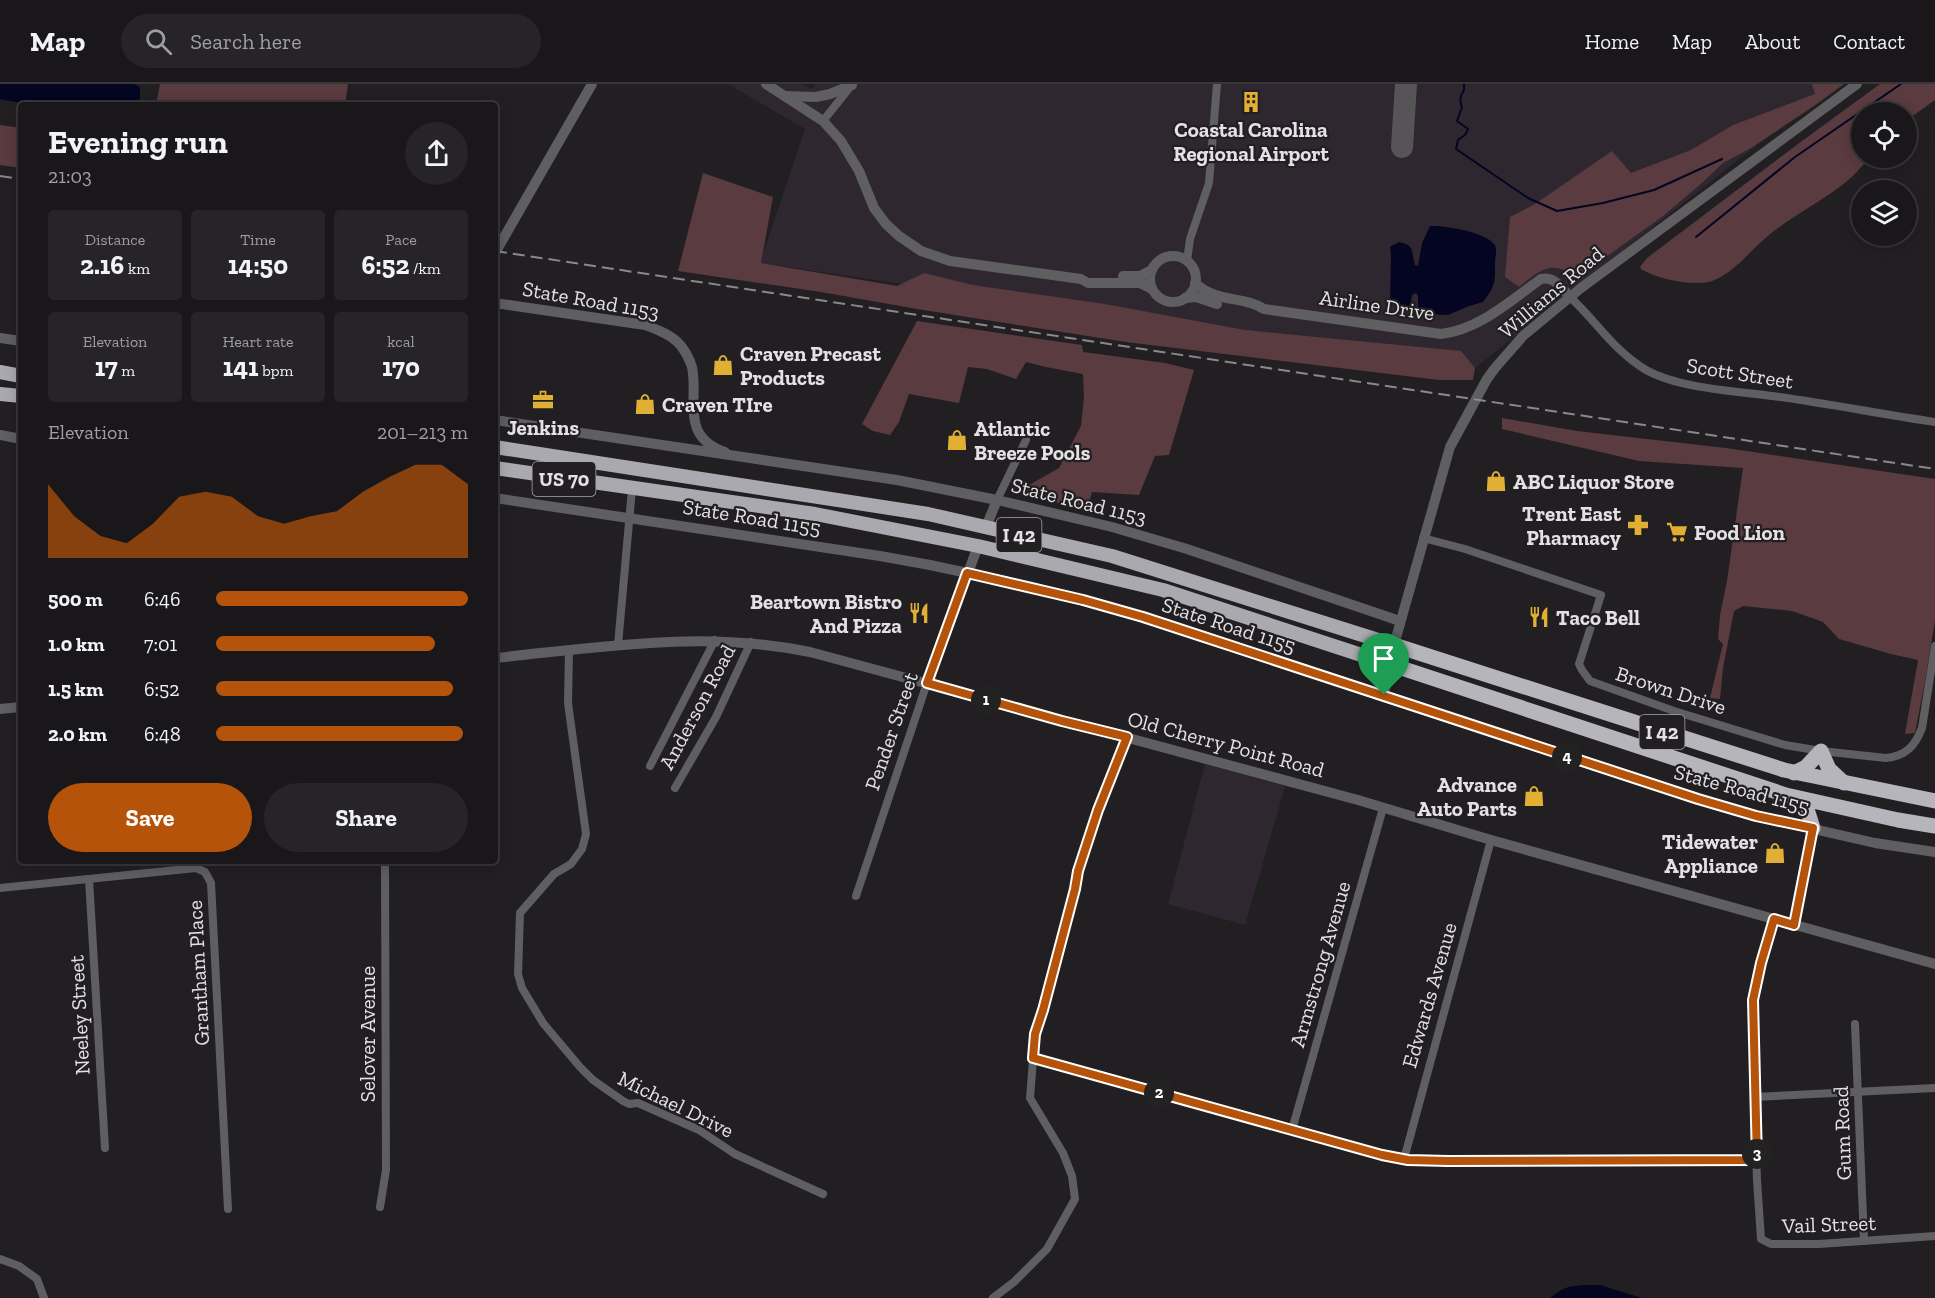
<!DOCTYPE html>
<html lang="en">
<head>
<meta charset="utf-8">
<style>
	:root { --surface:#1a171a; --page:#272427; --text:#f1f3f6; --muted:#9f9fa2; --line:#383639; --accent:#b45309 }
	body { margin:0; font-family:"Zilla Slab",serif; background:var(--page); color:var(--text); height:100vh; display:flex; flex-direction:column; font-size:22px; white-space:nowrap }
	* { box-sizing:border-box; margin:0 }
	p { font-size:20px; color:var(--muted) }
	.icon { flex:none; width:33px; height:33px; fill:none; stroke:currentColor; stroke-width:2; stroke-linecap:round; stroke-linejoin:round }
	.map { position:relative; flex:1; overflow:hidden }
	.drawer { position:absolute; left:18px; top:18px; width:480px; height:762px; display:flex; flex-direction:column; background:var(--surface); border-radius:6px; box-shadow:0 3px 15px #0003,0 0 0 2px var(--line) }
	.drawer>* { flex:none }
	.fabs { position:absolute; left:1851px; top:18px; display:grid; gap:12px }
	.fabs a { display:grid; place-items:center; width:66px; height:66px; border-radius:50%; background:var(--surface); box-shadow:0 3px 15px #0003,0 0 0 2px var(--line); font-size:30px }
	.pin { position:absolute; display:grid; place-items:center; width:51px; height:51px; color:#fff; margin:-62px -26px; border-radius:50% 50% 50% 0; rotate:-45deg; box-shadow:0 0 6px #0007 }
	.pin .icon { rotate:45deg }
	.km { position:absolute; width:30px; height:30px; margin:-15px; border-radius:50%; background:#222; color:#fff; font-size:16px; line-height:30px; text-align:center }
	.round { display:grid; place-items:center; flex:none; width:63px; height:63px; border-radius:32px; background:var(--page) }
	.summary { display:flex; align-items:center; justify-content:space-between; height:102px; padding:0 30px }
	h1 { font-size:33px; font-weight:700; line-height:45px }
	.metrics { display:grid; grid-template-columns:repeat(3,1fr); gap:9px; height:102px; padding:6px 30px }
	.metrics div { display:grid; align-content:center; border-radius:6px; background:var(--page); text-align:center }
	.metrics b { font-size:26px; font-weight:700 }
	.metrics small { font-size:16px; font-weight:400 }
	.metrics p { font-size:16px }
	.chart { height:168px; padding:12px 30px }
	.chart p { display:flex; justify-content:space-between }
	.chart svg { width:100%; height:108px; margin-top:6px; fill:var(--accent); opacity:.7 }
	.button { display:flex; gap:12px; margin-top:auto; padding:12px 30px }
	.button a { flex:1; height:69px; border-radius:36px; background:var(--accent); color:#fff; font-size:24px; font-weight:700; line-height:69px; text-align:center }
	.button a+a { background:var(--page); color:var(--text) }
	ul { padding:0 30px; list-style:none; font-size:20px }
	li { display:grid; grid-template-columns:96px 72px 1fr; align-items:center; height:45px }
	li i { height:15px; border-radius:8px; background:var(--accent) }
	header { display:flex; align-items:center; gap:36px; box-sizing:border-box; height:84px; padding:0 30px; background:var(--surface); border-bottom:2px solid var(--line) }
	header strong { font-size:28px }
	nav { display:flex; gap:33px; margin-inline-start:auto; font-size:21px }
	.search { width:420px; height:54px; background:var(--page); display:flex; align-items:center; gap:15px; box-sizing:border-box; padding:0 21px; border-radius:33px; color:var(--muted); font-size:22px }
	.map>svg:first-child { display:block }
	.built { fill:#2e2730 }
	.green { fill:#5a3b3f }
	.water { fill:#030521 }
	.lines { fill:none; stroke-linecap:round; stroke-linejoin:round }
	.stream { stroke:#030521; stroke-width:2 }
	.taxiway { stroke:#565457; stroke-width:22 }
	.minor { stroke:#5f5e61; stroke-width:8 }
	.tertiary { stroke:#5f5e61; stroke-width:10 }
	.trunk { stroke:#aaa9af; stroke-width:14 }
	.motorway { stroke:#b7b5bc; stroke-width:15 }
	.rail { stroke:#8b888b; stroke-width:2; stroke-dasharray:12 6; stroke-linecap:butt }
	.route-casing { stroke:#fff; stroke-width:12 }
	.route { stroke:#b45309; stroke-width:8 }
	.labels { text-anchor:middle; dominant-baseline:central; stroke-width:4.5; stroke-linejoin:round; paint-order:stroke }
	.shield { fill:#221f23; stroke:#aaa7aa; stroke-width:1.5 }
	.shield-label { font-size:20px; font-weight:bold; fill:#e4e1e4 }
	.poi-label { font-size:21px; font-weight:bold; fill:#e4e1e4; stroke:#221f23; text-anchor:start }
	.street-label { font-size:21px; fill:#e4e1e4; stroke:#221f23 }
</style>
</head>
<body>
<header>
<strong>Map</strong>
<div class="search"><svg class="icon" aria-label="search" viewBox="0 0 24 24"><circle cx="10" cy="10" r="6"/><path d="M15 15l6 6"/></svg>Search here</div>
<nav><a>Home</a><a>Map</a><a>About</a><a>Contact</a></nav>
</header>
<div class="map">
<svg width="1935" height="1214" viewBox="0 0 1935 1214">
	<rect width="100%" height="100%" fill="#221f23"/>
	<!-- built -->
	<g class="built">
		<polygon points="728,0 801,0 811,5 816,0 1834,0 1475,284 760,179 805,45"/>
		<polygon points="1205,680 1285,702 1245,841 1168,820"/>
	</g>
	<!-- green -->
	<g class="green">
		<polygon points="160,0 348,0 345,21 156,21"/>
		<path d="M1812,0H1844L1814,22L1751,64L1723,79L1703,98L1662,133L1579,192L1576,193C1551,175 1540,186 1519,203L1505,193L1510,133L1535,120L1612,67L1631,89L1691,66L1733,41L1815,10Z"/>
		<path d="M1880,0H1935V16L1907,36L1906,28H1862V74H1870C1862,81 1856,90 1847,97C1823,117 1793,131 1769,151C1752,165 1733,190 1712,197C1694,203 1657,195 1641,185L1640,183L1647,174L1802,57Z"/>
		<polygon points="0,41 21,44 21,84 0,81"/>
		<polygon points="703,89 773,113 761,179 897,202 924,189 973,201 1105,220 1245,246 1461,267 1475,284 1473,296 1439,296 1126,258 917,225 821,208 678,187"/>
		<polygon points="917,237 1082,261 1083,268 1165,279 1194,286 1169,371 1155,372 1139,411 1092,408 1087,426 1015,409 1059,384 1081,342 1084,313 1083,290 1046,283 1026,278 1016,295 987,285 968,283 959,319 909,310 899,338 890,351 873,347 862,340"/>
		<polygon points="1502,334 1577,347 1726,364 1935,395 1935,536 1925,597 1915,649 1905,650 1918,576 1891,570 1839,555 1823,538 1792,527 1743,522 1734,527 1723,584 1720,615 1710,614 1723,560 1718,555 1720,531 1727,497 1743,384 1639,377 1502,345"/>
	</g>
	<!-- water -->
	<g class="water">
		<polygon points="0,0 134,0 140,3 140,14 137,21 30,21 0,15"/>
		<path d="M1430,142C1444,141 1485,148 1494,160C1498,165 1495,172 1495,178C1495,198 1496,201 1483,218L1469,222L1448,231L1428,230L1418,227V212L1416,209L1412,211L1410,224L1393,220L1390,218L1391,172L1390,163L1399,158C1416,161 1411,169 1415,181L1418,182L1422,159Z"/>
		<path d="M1600,1201L1642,1214H1550C1567,1199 1579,1201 1600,1201Z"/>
	</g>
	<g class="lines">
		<!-- stream -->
		<g class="stream">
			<path d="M1464,0V6C1460,12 1459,17 1462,23L1457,37L1468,45L1465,51L1458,56L1456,65L1528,114L1557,127L1603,119L1654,106L1722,75"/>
			<polyline points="1696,153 1795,73 1901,0"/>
		</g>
		<!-- taxiway -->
		<polyline class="taxiway" points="1402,63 1406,0"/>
		<!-- minor -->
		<g class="minor">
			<polyline points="823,37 850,3"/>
			<polyline points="1187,177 1190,155 1209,99 1217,0"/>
			<path d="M1570,213C1597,238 1614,267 1646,286C1678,304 1735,307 1772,312C1826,319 1880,330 1935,338"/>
			<polyline points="997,416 1026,356"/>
			<path d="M1423,454L1465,465L1601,511L1579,580L1582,586L1590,597L1674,627L1785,661L1821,667L1886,674C1906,672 1915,662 1922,644L1935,562"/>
			<polyline points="618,561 632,405"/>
			<polyline points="569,566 568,619 586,750 582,765 571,780 554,790 520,829 518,890 522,904 543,939 580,983 593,996 623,1017 629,1020 638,1019 699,1046 735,1070 823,1110"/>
			<polyline points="650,682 715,556"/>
			<polyline points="675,704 716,633 751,558"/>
			<polyline points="89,795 105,1064"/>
			<polyline points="0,804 196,784 205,788 211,799 228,1125"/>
			<polyline points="856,812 927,599"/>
			<polyline points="1774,835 1755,903 1752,929 1757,1096 1761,1155 1771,1160 1819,1160 1935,1152"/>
			<polyline points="1794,841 1813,744"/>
			<polyline points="1855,940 1864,1157"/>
			<polyline points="1033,974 1382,1071 1408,1076 1448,1077 1757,1076"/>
			<polyline points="1755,1013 1935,1004"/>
			<polyline points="1292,1046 1383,724"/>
			<polyline points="1404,1075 1491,756"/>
			<polyline points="380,1123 386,1086 385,777"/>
			<polyline points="0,1175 19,1182 37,1195 44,1214"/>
			<polyline points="993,1214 1014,1198 1047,1165 1075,1115 1072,1092 1063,1069 1030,1014 1035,950 1043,926 1075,805 1078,787 1098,726 1127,653"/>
		</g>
		<!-- tertiary -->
		<g class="tertiary">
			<polyline points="766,0 823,37 841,57 859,87 874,124 886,140 899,152 921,167 950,177 1081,195 1088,199 1140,199 1152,205"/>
			<polyline points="785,12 816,13 830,10 852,1"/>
			<polyline points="495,169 592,0"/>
			<circle cx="1173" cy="195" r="23"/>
			<polyline points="1123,192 1140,192 1152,186"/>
			<path d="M1195,199C1218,220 1242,211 1264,225L1441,250C1479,246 1511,216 1541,195C1555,192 1561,204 1570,213"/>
			<polyline points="1185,214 1196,213 1217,220"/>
			<path d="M495,219L645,241C658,246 672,251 681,262C685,267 690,277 692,283C699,315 679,352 725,368"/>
			<polyline points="0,254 21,257"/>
			<polyline points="495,336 897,396 997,416 1112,443 1187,465 1400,537"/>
			<polyline points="0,351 21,355"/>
			<polyline points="495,414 880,472 930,481 1032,503 1143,533 1698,715 1757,732 1875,759 1935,768"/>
			<polyline points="986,443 997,416"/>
			<path d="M495,574C603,563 702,546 810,568L1358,716L1491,756L1935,880"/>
			<polyline points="927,599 978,462"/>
			<polyline points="1384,611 1394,561 1450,363 1487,295 1495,284 1523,252 1581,204 1857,0"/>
			<polyline points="0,625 21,623"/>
		</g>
		<!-- trunk -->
		<g class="trunk">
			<polyline points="0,288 21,292"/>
			<polyline points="0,310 21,312"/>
			<polyline points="495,363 928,430 1112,472 1394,561"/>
			<polyline points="495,384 815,430 978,462 1163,506 1389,580"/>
		</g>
		<!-- motorway -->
		<g class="motorway">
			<polyline points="1394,561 1784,686 1935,717"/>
			<polyline points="1389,580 1786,711 1898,736 1935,742"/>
			<polyline points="1794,689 1806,683 1821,667 1829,685 1844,699"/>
			<polyline points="1794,714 1806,722 1813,744"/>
		</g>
		<!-- rail -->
		<g class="rail">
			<polyline points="0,92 21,95"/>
			<polyline points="495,167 1935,385"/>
		</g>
	</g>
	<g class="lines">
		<defs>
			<polygon id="route" points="967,489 1083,516 1143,533 1698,715 1756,732 1813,744 1794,841 1774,835 1761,879 1753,916 1757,1076 1448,1077 1408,1076 1382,1071 1033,974 1035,950 1043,926 1075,805 1078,787 1098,726 1127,653 1062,637 927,599"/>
		</defs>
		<!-- route casing -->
		<use href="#route" class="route-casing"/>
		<!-- route -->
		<use href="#route" class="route"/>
	</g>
	<!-- icons -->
	<defs>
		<symbol id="building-bare" viewBox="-9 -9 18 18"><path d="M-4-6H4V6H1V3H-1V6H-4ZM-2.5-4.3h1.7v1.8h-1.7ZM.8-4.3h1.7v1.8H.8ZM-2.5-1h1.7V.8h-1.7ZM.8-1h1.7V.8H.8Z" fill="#e0af34" stroke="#221f23" stroke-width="2.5" paint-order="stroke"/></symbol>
		<symbol id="shop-bare" viewBox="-9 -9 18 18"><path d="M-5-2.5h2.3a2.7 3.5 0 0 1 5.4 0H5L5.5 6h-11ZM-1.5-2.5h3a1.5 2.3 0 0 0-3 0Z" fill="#e0af34" stroke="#221f23" stroke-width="2.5" paint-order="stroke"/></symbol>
		<symbol id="office-bare" viewBox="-9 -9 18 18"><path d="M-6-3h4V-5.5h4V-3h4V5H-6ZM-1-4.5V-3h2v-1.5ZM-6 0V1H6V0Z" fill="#e0af34" stroke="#221f23" stroke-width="2.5" paint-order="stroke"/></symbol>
		<symbol id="pharmacy-bare" viewBox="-9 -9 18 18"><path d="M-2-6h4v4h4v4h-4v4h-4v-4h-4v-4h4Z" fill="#e0af34" stroke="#221f23" stroke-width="2.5" paint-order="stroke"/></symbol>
		<symbol id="supermarket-bare" viewBox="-9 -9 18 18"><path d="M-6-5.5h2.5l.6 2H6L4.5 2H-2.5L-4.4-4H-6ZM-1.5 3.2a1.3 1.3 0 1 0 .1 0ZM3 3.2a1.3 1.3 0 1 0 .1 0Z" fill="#e0af34" stroke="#221f23" stroke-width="2.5" paint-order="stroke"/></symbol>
		<symbol id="restaurant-bare" viewBox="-9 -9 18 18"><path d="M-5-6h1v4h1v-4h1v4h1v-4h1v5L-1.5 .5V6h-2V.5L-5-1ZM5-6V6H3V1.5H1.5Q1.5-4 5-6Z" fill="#e0af34" stroke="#221f23" stroke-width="2.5" paint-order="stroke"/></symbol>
	</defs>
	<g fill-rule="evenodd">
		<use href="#building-bare" x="1236" y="3" width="30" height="30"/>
		<use href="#shop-bare" x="708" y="266" width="30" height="30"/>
		<use href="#office-bare" x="528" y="301" width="30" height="30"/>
		<use href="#shop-bare" x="630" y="305" width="30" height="30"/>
		<use href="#shop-bare" x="942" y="341" width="30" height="30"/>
		<use href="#shop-bare" x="1481" y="382" width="30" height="30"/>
		<use href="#pharmacy-bare" x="1623" y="426" width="30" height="30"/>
		<use href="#supermarket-bare" x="1662" y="433" width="30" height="30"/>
		<use href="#restaurant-bare" x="904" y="514" width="30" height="30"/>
		<use href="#restaurant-bare" x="1524" y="518" width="30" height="30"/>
		<use href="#shop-bare" x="1519" y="697" width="30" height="30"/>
		<use href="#shop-bare" x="1760" y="754" width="30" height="30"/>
	</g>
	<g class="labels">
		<!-- shield labels -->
		<g class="shield">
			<rect x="532.5" y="378" width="63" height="34" rx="4.5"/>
			<rect x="996.5" y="434" width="45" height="34" rx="4.5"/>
			<rect x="1639.5" y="631" width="45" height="34" rx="4.5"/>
		</g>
		<g class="shield-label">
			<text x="564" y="395">US 70</text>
			<text x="1019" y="451">I 42</text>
			<text x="1662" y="648">I 42</text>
		</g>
		<!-- poi labels -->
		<g class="poi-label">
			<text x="1251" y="45" text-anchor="middle">Coastal Carolina<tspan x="1251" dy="24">Regional Airport</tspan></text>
			<text x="740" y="269">Craven Precast<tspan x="740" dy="24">Products</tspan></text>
			<text x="662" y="320">Craven TIre</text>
			<text x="543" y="343" text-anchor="middle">Jenkins</text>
			<text x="974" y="344">Atlantic<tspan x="974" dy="24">Breeze Pools</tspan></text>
			<text x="1513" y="397">ABC Liquor Store</text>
			<text x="1621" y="429" text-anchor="end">Trent East<tspan x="1621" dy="24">Pharmacy</tspan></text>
			<text x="1694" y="448">Food Lion</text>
			<text x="902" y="517" text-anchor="end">Beartown Bistro<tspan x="902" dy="24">And Pizza</tspan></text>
			<text x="1556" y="533">Taco Bell</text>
			<text x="1517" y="700" text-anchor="end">Advance<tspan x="1517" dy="24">Auto Parts</tspan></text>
			<text x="1758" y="757" text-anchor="end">Tidewater<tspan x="1758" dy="24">Appliance</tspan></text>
		</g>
		<!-- street labels -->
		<g class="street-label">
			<text transform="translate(1551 208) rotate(-40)">Williams Road</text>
			<text transform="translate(591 216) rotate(10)">State Road 1153</text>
			<text transform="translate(1377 221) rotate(8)">Airline Drive</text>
			<text transform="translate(1740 289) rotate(9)">Scott Street</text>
			<text transform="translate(1079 417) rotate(14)">State Road 1153</text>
			<text transform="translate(752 433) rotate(9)">State Road 1155</text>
			<text transform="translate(1229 541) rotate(18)">State Road 1155</text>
			<text transform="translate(1671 606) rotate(18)">Brown Drive</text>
			<text transform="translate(697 623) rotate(-62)">Anderson Road</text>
			<text transform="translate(891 647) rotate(-71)">Pender Street</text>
			<text transform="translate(1226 660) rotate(15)">Old Cherry Point Road</text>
			<text transform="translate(1742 705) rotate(15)">State Road 1155</text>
			<text transform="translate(1320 880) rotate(-74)">Armstrong Avenue</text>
			<text transform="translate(198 889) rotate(-93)">Grantham Place</text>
			<text transform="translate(1429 911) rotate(-74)">Edwards Avenue</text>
			<text transform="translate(79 931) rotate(-93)">Neeley Street</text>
			<text transform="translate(367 950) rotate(-90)">Selover Avenue</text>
			<text transform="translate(676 1020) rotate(26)">Michael Drive</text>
			<text transform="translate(1842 1049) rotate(-92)">Gum Road</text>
			<text transform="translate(1829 1140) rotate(-2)">Vail Street</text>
		</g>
	</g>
</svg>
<div class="fabs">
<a><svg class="icon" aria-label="locate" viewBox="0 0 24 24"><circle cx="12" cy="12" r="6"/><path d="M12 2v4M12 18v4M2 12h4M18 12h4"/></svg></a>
<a><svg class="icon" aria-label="layers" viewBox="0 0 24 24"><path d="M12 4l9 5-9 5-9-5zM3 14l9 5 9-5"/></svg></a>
</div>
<div class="pin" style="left:1384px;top:611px;background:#1e9e55"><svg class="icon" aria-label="arrive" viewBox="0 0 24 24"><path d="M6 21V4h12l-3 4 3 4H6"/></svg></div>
<b class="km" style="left:986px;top:616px">1</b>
<b class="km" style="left:1159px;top:1009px">2</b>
<b class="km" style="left:1757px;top:1070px">3</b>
<b class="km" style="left:1567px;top:673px">4</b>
<section class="drawer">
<div class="summary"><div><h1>Evening run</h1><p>21:03</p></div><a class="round"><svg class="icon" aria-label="share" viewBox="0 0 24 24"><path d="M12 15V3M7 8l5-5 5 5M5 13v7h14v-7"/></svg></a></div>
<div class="metrics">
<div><p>Distance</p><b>2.16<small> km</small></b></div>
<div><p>Time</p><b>14:50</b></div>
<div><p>Pace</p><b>6:52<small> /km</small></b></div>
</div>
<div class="metrics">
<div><p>Elevation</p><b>17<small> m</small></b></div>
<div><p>Heart rate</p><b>141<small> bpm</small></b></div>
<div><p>kcal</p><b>170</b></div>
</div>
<div class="chart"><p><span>Elevation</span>201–213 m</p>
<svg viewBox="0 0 160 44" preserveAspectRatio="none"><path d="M0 44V14L10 27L20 35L30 38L40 30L50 19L60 17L70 19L80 27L90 30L100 27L110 25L120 17L130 11L140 6L150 6L160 14V44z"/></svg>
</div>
<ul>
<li><b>500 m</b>6:46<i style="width:100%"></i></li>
<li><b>1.0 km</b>7:01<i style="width:87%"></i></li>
<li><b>1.5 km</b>6:52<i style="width:94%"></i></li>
<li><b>2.0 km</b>6:48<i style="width:98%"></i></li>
</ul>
<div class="button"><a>Save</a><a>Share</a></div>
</section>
</div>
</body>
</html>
